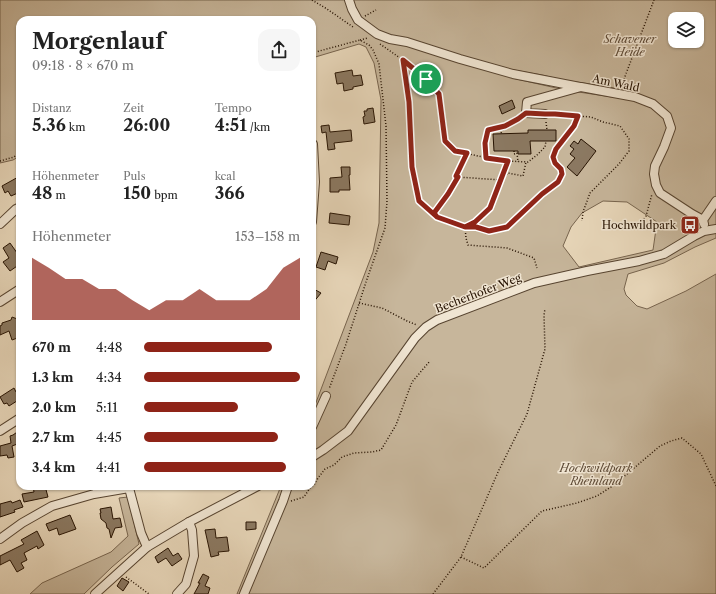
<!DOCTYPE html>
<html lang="de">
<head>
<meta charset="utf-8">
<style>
	:root { --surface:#fff; --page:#f6f6f6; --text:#222; --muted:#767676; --accent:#8f2418 }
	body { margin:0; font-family:"Libre Caslon Text",serif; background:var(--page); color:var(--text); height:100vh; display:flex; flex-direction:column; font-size:15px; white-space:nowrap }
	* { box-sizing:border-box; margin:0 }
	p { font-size:13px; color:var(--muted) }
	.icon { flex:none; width:22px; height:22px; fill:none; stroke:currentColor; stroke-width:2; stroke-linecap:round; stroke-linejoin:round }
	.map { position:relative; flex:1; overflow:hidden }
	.side { position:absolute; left:16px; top:16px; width:300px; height:474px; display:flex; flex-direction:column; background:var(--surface); border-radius:12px; box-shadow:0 1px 3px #0004 }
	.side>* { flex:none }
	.fabs { position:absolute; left:668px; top:12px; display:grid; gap:8px }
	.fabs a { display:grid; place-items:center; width:36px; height:36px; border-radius:8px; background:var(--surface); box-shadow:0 1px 3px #0004; font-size:20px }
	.pin { position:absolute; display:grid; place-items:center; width:34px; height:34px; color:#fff; margin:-17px; border:2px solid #fff; border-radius:50%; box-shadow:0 1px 4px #0007 }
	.round { display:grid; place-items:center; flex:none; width:42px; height:42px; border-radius:12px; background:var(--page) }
	.headline { display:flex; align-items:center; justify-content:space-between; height:68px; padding:0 16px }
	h1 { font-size:22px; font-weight:700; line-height:30px }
	.metrics { display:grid; grid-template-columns:repeat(3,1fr); gap:6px; height:68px; padding:4px 16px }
	.metrics div { display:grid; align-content:center }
	.metrics b { font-size:17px; font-weight:700 }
	.metrics small { font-size:11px; font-weight:400 }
	.metrics p { font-size:11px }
	.chart { height:112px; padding:8px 16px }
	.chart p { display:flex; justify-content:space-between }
	.chart svg { width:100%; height:72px; margin-top:4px; fill:var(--accent); opacity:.7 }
	ul { padding:0 16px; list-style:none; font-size:13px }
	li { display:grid; grid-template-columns:64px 48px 1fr; align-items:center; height:30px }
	li i { height:10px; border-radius:5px; background:var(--accent) }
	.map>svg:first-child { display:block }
	.green { fill:#c7b69b; stroke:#77644e; fill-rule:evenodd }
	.building { fill:#8b7962; stroke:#271302 }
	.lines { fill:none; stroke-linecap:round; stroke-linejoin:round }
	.minor-casing { stroke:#574430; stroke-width:10 }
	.path { stroke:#271302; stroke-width:1.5; stroke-dasharray:1 2; stroke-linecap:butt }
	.minor { stroke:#f0e5d2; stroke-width:8 }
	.route-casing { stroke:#fff; stroke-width:8 }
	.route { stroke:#8f2418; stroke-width:5 }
	.labels { text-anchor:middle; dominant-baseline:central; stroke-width:3; stroke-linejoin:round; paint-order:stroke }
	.park-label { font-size:11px; font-style:italic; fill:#5f4c38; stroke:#f0e5d2 }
	.street-label { font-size:11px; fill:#271302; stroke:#f0e5d2 }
	.poi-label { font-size:11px; fill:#271302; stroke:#f0e5d2; text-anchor:end }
</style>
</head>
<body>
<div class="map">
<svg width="716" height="594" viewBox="0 0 716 594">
	<rect width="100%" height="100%" fill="#e8d7ba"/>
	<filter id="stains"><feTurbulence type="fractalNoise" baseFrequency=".005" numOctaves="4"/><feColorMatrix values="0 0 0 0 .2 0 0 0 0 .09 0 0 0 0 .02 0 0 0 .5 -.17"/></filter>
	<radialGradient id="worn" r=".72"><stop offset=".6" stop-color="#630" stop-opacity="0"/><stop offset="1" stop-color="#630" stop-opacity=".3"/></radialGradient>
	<!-- green -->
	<g class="green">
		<path d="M0,0H716V238L695,247L664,263L628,274L624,289L626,295L637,306L647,309L686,291L716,274V594H237L281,486H312V413L373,252L379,223L381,100L374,63L366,47L359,44L312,58V20H20V156L13,160L0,163ZM675,19H697V41H675ZM514,70L542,75L563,80L610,87L617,89L612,97L565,90L512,78ZM603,201L627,202L657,222L653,250L579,267L563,246L571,227L582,213Z"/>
		<polygon points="128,497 139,544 112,567 84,594 30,594 42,583 111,552 128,536 119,498"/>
	</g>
	<!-- building -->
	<g class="building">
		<polygon points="352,70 353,76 361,75 363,85 353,87 353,89 344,91 343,83 337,84 335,73"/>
		<polygon points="512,100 515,108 502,114 499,106"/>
		<polygon points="373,108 375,122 364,124 363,117 365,116 364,111 367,111 367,109"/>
		<polygon points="329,125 330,132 351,130 352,141 334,143 335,149 328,150 326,132 322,133 321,126"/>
		<polygon points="528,130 556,130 556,141 530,141 531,154 518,154 518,151 494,151 493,134 528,133"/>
		<polygon points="581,139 596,151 577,176 567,167 575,158 570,154 574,149 570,146 574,141 578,144"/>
		<polygon points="341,167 350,167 350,175 349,175 350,190 339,190 339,192 330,192 330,178 342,177"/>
		<polygon points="20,176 20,186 18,188 20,192 11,196 8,191 5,193 2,186"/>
		<polygon points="330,213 350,216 349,225 329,223"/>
		<polygon points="10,243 20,257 20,264 10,271 3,262 9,258 3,248"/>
		<polygon points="321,252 338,257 336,264 328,261 325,270 316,267"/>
		<polygon points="312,288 321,293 312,304"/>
		<polygon points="12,317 20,320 20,337 12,340 9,331 0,335 0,326 2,325 2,323 11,320"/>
		<polygon points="14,388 16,392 20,389 20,399 9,406 7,403 4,404 0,397"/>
		<polygon points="20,430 20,443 12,446 14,457 8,458 7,455 0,456 0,446 11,443 10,436 13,435"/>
		<polygon points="33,486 45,486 48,497 24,502 22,494 34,492"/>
		<polygon points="20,500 23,507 14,510 15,512 0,517 0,504 11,501 12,503"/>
		<polygon points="111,507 113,519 120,518 122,527 115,528 111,538 109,529 107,528 106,523 101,519 100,513 101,513 100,509"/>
		<polygon points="70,515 76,529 59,535 57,528 49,531 46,524"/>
		<polygon points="246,522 256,522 256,529 246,530"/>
		<polygon points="215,529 216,538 227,537 229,551 218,552 219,555 211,557 205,530"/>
		<polygon points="37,531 44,545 38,549 37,546 24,553 27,560 21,563 24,568 17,572 10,560 0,565 0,556 24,544 21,540"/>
		<polygon points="168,548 173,556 178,553 182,559 172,566 166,558 158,563 155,557"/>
		<polygon points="203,574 209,577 205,586 210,588 208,594 194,594 200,583 198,583"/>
		<polygon points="122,578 129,582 123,591 117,586"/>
	</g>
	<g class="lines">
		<defs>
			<g id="minor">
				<polyline points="349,0 352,9 358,20 377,34 390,39 407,42 460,59 513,74 580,87"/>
				<polyline points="545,114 526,113 527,102 581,87 635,97 653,104 667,116 671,128 664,147 655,166 654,174 656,185 660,193 692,214 703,220"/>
				<polyline points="312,143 313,144 315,182 312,222"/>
				<polyline points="0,224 16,209 20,207"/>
				<polyline points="704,224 703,220 716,201"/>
				<polyline points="0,302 20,289"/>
				<polyline points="312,427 326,396"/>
				<polyline points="0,431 20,418"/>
				<polyline points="312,457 323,450 348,431 415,338 426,327 437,320 534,283 587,271 639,261 664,254 694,236 704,231 716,229"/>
				<polyline points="130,486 129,488 141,533 147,547"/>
				<polyline points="0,539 22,523 52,506 94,494 129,488"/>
				<polyline points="95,594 147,547 189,522 258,486"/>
				<polyline points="177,594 186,584 194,556 192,530 189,522"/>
				<polyline points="244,594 283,501 288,486"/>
			</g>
		</defs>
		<!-- minor casing -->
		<use href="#minor" class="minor-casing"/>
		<!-- path -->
		<g class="path">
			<polyline points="312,0 327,9 353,27"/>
			<polyline points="365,16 376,10"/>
			<polyline points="360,40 368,38"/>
			<polyline points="380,44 403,60 409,102 412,167 419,201 437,217 465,227 476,227 489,231 507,227 542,194 558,182 562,174 561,169 555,163 553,157 556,149 574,126 578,116"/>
			<polyline points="312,53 360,40 369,45 373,50 379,64 386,126 387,201 385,228 366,282 346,344 329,389"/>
			<polyline points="404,61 426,79 439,94 445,141 455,151 492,159 508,161 528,162 537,155 545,147 546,141"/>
			<polyline points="618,86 624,79 654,0"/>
			<polyline points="553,114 578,116 591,117 603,122 620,126 629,139 629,151 619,164 590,193 583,212 582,221"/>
			<polyline points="546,122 547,130"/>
			<polyline points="501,133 505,126 520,118"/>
			<polyline points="514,151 514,154 517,153 518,162"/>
			<polyline points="467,153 456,175 458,177 501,180 508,173 523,176 526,162"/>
			<polyline points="486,158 485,143 488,130 505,126"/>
			<polyline points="0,161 14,157 20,151"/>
			<polyline points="434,213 448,194 458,177"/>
			<polyline points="644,219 646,216 652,194"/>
			<polyline points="467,226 475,222 491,207 508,161"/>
			<polyline points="465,227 466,238 468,245 507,248 534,258 537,268"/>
			<polyline points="359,303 382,308 407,321 417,325"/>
			<polyline points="291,501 304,497 310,488 314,485 318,478 325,469 334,465 342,457 354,453 372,452 381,450 396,425 412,382 430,361"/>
			<polyline points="461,557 484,568 542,511 577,503 597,496 614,485 660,446 671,441 682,438 701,454 716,486"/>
			<polyline points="126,577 149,594"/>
			<polyline points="433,594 461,557 499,470 527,414 545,349 544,315 545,309"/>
		</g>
		<!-- minor -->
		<use href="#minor" class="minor"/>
	</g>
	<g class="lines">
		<defs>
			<polyline id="route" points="426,79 439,94 445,141 455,151 467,153 456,176 458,177 448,194 434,213 437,217 465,227 475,222 490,208 508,161 486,158 485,143 488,130 505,126 518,119 526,113 545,114 555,114 578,116 574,126 556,149 553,157 555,163 561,169 562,174 558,182 542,194 507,227 489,231 476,227 465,227 437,217 419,201 412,167 409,102 403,60 426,79"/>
		</defs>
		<!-- route casing -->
		<use href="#route" class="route-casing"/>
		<!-- route -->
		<use href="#route" class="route"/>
	</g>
	<!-- icons -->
	<defs>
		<symbol id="bus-square" viewBox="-11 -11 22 22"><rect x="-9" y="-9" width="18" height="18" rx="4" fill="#8f2418" stroke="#f0e5d2"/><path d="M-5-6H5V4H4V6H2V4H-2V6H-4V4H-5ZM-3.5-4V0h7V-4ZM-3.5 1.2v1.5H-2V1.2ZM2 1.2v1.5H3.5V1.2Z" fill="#fff"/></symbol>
	</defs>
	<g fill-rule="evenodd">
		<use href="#bus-square" x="679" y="214" width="22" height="22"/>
	</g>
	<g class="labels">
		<!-- park labels -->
		<g class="park-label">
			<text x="630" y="39">Schavener<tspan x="630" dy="13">Heide</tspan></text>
			<text x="596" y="468">Hochwildpark<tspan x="596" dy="13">Rheinland</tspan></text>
		</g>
		<!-- street labels -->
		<g class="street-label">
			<text transform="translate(616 83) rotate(12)">Am Wald</text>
			<text transform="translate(478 293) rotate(-21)">Becherhofer Weg</text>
		</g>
		<!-- poi labels -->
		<g class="poi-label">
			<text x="676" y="225">Hochwildpark</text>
		</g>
	</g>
	<rect width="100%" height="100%" filter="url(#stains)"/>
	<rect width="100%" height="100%" fill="url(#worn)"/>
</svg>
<div class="fabs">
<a><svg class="icon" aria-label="layers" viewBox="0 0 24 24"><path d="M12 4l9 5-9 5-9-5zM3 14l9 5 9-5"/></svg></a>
</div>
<div class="pin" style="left:426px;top:79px;background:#1e9e55"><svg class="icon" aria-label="arrive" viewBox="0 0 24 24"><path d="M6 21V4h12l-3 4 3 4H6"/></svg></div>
<section class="side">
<div class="headline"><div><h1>Morgenlauf</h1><p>09:18 · 8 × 670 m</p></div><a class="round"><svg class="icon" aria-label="share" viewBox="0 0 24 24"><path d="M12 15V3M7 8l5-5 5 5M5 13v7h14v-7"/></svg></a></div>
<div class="metrics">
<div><p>Distanz</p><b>5.36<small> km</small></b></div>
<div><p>Zeit</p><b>26:00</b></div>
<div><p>Tempo</p><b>4:51<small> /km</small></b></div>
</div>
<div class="metrics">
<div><p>Höhenmeter</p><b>48<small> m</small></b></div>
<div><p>Puls</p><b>150<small> bpm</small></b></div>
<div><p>kcal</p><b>366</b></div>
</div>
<div class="chart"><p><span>Höhenmeter</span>153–158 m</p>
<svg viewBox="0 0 160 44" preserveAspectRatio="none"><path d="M0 44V6L10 12L20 19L30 19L40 25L50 25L60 32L70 38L80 32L90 32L100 25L110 32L120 32L130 32L140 25L150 12L160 6V44z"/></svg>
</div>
<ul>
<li><b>670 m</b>4:48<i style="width:82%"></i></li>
<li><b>1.3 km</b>4:34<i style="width:100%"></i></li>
<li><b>2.0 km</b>5:11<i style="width:60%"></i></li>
<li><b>2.7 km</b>4:45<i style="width:86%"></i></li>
<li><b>3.4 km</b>4:41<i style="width:91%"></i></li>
</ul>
</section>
</div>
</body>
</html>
